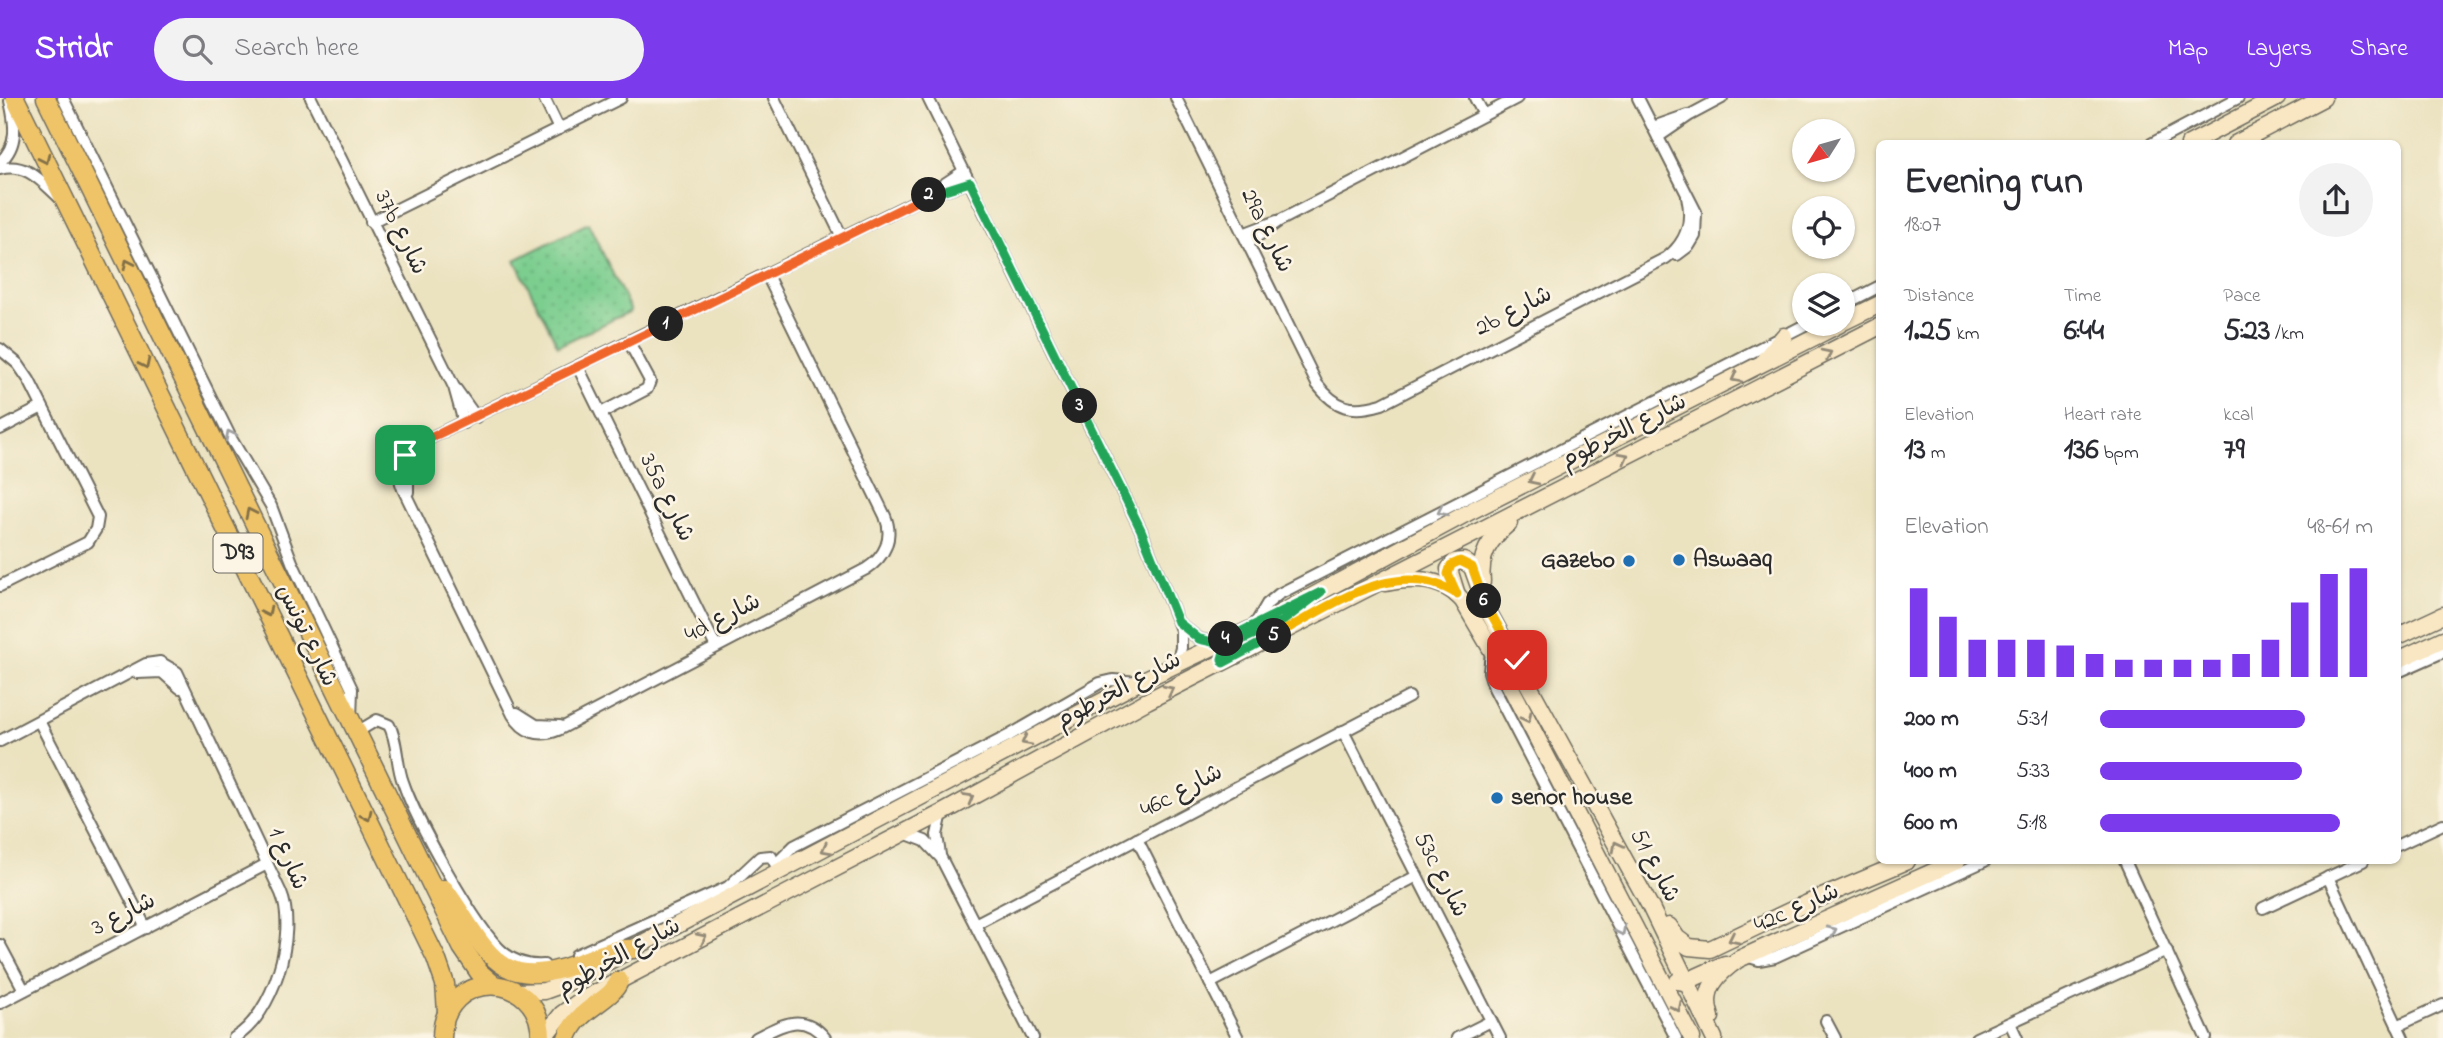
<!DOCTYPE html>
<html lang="en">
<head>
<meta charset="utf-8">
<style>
	:root { --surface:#fff; --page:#f2f2f3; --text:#2b2b33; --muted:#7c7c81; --accent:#7c3aed }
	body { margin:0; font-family:"Indie Flower","Playpen Sans Arabic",sans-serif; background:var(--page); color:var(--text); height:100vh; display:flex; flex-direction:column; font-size:26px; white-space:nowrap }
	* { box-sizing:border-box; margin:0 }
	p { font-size:23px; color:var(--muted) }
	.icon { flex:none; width:38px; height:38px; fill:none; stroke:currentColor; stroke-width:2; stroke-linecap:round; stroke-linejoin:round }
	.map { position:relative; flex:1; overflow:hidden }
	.details { position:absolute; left:1876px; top:42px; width:525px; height:724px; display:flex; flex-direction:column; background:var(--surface); border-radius:10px; box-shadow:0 2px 5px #0004 }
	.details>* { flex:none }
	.needle { width:46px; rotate:233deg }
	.buttons { position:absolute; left:1792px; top:21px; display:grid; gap:14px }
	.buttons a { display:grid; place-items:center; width:63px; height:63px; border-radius:50%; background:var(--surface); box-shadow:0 2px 5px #0004; font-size:35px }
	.pin { position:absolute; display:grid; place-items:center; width:60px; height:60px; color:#fff; margin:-30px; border-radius:14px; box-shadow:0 4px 10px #0006 }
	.km { position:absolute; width:35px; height:35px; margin:-18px; border-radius:50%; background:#222; color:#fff; font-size:19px; line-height:35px; text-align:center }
	.round { display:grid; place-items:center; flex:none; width:74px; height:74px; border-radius:37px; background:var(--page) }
	.head { display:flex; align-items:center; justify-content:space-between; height:119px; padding:0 28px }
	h1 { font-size:38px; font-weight:700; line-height:52px }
	.metrics { display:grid; grid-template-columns:repeat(3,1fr); gap:10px; height:119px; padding:7px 28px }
	.metrics div { display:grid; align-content:center }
	.metrics b { font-size:30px; font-weight:700 }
	.metrics small { font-size:19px; font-weight:400 }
	.metrics p { font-size:19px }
	.chart { height:196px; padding:14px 28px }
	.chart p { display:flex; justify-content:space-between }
	.chart svg { width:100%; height:126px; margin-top:7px; stroke:var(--accent); stroke-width:6 }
	ul { padding:0 28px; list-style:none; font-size:23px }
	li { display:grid; grid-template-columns:112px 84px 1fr; align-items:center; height:52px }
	li i { height:18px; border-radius:9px; background:var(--accent) }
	header { display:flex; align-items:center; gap:42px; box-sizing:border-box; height:98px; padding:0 35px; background:var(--accent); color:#fff }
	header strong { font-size:33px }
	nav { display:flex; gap:38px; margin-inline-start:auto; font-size:24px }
	.search { width:490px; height:63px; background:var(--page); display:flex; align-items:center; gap:18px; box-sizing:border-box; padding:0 24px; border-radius:38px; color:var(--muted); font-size:26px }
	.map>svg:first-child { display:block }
	.park { fill:url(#park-dots); stroke:#547c5d; stroke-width:2 }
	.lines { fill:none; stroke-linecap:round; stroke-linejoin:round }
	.street-casing { stroke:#6e6b5f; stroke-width:14 }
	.secondary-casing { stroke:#6e6b5f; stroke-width:19 }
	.primary-casing { stroke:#6e6b5f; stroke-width:21 }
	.street { stroke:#fff; stroke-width:10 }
	.secondary { stroke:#f9e7c3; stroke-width:16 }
	.primary { stroke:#efc469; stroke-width:18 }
	.oneway { stroke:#837047 }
	.oneway2 { stroke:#928977 }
	.oneway3 { stroke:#a0a0a0 }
	.split-1-casing { stroke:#fff; stroke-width:14 }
	.split-2-casing { stroke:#fff; stroke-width:14 }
	.split-3-casing { stroke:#fff; stroke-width:14 }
	.split-4-casing { stroke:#fff; stroke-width:14 }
	.split-5-casing { stroke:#fff; stroke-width:14 }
	.split-6-casing { stroke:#fff; stroke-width:14 }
	.split-7-casing { stroke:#fff; stroke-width:14 }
	.split-1 { stroke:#f0652b; stroke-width:9 }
	.split-2 { stroke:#f0652b; stroke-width:9 }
	.split-3 { stroke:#22a559; stroke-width:9 }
	.split-4 { stroke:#22a559; stroke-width:9 }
	.split-5 { stroke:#22a559; stroke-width:9 }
	.split-6 { stroke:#f5b400; stroke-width:9 }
	.split-7 { stroke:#f5b400; stroke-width:9 }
	.poi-dot { fill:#1f6fb2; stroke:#fcf5e5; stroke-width:2.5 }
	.labels { text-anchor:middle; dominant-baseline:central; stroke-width:5; stroke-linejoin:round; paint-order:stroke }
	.shield { fill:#fcf5e5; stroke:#6a6863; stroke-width:2 }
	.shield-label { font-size:23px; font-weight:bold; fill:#2b2b2b }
	.street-label { font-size:24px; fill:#2b2b2b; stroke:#fcf5e5 }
	.poi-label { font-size:24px; font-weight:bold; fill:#2b2b2b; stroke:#fcf5e5; text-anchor:start }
</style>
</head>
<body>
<header>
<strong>Stridr</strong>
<div class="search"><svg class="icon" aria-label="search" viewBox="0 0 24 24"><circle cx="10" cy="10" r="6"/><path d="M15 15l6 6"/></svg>Search here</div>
<nav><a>Map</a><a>Layers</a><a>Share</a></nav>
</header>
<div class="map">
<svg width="2443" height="940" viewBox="0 0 2443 940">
	<defs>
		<pattern id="park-dots" width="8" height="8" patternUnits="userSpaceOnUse" patternTransform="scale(1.75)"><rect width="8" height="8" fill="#7cce8f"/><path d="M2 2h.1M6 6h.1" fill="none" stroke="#6bb17c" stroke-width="1.8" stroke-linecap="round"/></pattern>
	</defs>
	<rect width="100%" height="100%" fill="#fcf5e5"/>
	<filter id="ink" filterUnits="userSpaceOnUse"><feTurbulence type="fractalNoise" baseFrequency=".0143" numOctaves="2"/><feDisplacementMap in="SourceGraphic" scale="14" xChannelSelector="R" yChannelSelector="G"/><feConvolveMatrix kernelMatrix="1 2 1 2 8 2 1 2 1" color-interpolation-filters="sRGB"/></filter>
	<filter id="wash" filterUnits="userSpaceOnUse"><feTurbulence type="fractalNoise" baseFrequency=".00686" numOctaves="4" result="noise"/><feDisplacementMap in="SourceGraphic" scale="28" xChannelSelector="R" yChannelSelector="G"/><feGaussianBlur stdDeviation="1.57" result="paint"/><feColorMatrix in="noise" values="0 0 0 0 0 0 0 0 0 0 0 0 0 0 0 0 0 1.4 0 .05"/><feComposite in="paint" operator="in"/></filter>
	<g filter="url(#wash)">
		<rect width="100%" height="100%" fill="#ebe2c0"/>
		<!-- park -->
		<polygon class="park" points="588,125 631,213 558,248 515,162"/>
	</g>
	<g filter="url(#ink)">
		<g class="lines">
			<defs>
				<g id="street">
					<polyline points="63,0 232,342 271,408 292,464 352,591 351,621"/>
					<polyline points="311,0 454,289 464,325"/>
					<polyline points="544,0 559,31"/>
					<polyline points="774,0 842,139"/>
					<polyline points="928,0 1141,432 1181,532 1181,550 1177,564"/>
					<path d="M1176,0L1317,286C1336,311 1352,315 1382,306L1666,160C1687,144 1693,124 1687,99"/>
					<polyline points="1475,0 1484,17"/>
					<polyline points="1638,0 1696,114 1695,138 1689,148 1677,157"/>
					<polyline points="1653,29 1687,17"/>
					<polyline points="1658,39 1690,17 1722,0"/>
					<polyline points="2151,46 2238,0"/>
					<path d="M0,64C19,47 15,25 10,3"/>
					<path d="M0,71C27,64 42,84 60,100"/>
					<polyline points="932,94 964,73"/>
					<polyline points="371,124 621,0"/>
					<polyline points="1243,136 1277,123"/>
					<polyline points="1248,145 1279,123 1517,0"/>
					<path d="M767,177L885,418C894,440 885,459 866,471L558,632C539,640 523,634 513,617L403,391C395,372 401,355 420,345L930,96L970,84"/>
					<polyline points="1843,207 1880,188"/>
					<polyline points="0,251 18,266 29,282 98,419 96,431 88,444 0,488"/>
					<polyline points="578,269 716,549"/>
					<polyline points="456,291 476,319"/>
					<polyline points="601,315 647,291 650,283 629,244"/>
					<polyline points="0,331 42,309"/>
					<polyline points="408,394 408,369 419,350"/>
					<polyline points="1180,526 1199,541 1217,545"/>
					<polyline points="1254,528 1267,506 1279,496 1807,226"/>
					<polyline points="1491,554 1489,574 1494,590 1676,940"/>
					<polyline points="2398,574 2443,554"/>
					<polyline points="137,575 162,574 180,590"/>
					<polyline points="517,615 536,627 560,628"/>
					<polyline points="39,623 146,830"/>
					<polyline points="1343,633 1500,940"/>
					<path d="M357,634L377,622L389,627C398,643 396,666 403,684C415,720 476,832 504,855C515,864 530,868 544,867"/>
					<path d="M0,643L146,566L160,564L177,574L281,795C298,835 273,918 234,940"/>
					<polyline points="904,735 925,743 941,760 1033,940"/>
					<polyline points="1137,741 1238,940"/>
					<polyline points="2398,747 2443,726"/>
					<polyline points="940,757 937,737 942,715"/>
					<polyline points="2125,763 2206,940"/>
					<polyline points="777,765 794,748 1010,637 1100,585 1113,582 1139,584"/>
					<polyline points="2328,779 2403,940"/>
					<polyline points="2263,810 2363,763"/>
					<polyline points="975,826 1409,599"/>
					<polyline points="0,847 24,892"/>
					<polyline points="576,857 728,789 760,759 771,758 780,775"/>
					<polyline points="1746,858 1759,862 1775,859 1985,763"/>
					<polyline points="1210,885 1417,778"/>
					<polyline points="0,905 267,766"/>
					<polyline points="1826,923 1835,940"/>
					<polyline points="2010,925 2017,940"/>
					<polyline points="2397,928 2443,907"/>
					<path d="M756,940C781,927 803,913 825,940"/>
					<polyline points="1457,940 1491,923"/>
					<polyline points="1976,940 2167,853"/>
				</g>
				<g id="secondary">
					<polyline points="2189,46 2277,0"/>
					<polyline points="2235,46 2323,0"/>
					<polyline points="1843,224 1880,206"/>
					<polyline points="1765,261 1784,238"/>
					<path d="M1482,484C1479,457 1489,442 1509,425"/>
					<path d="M1386,485C1413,479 1443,479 1463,503L1491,551L1692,940"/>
					<polyline points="1457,497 1449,471 1455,464 1464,463 1472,469 1488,513 1650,808 1714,940"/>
					<polyline points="2398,538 2443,517"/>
					<polyline points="2398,562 2443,541"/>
					<polyline points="1669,828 1677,840 1689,849 1710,851 1796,810 1907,763"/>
					<polyline points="1678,883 1685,884 1725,866"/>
					<polyline points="517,894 544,893 569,884 1139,584 1253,530 1471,413 1840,226"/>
					<path d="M1711,919C1701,892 1717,876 1739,861L1957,763"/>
					<polyline points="543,940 562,916 580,903 942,715 1147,603 1880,228"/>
				</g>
				<g id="primary">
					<polyline points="15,0 436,860 445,886 447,914"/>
					<polyline points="46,0 462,849 479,874 494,887"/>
					<path d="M444,791C485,846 494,897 576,866C595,859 614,849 634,851"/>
					<path d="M442,940C442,870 541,870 541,940"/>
					<path d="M567,940C578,909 611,904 619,883"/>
				</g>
			</defs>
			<!-- street casing -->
			<use href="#street" class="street-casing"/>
			<!-- secondary casing -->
			<use href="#secondary" class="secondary-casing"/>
			<!-- primary casing -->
			<use href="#primary" class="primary-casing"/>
			<!-- street -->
			<use href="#street" class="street"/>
			<!-- secondary -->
			<use href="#secondary" class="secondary"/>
			<!-- primary -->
			<use href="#primary" class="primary"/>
		</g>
		<!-- one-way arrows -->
		<defs><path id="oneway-chevron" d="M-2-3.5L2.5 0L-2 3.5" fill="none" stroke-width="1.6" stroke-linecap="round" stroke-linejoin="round" transform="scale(1.75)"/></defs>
		<g class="oneway">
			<use href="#oneway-chevron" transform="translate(45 61) rotate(64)"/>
			<use href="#oneway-chevron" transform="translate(128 166) rotate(-116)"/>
			<use href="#oneway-chevron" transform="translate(145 266) rotate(64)"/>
			<use href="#oneway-chevron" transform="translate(250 415) rotate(-116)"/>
			<use href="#oneway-chevron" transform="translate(267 514) rotate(64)"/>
			<use href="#oneway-chevron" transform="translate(367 718) rotate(64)"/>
		</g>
		<g class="oneway2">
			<use href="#oneway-chevron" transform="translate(1827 256) rotate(-27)"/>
			<use href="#oneway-chevron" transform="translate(1736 280) rotate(152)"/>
			<use href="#oneway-chevron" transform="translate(1624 359) rotate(-28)"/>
			<use href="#oneway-chevron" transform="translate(1533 382) rotate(154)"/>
			<use href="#oneway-chevron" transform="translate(1169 592) rotate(-27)"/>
			<use href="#oneway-chevron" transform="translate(1527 620) rotate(62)"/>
			<use href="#oneway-chevron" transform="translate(1026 643) rotate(152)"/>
			<use href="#oneway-chevron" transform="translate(969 700) rotate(-30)"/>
			<use href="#oneway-chevron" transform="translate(1617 748) rotate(-118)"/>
			<use href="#oneway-chevron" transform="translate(826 751) rotate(152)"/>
			<use href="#oneway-chevron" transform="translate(702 840) rotate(-27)"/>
			<use href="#oneway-chevron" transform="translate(1733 841) rotate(154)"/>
			<use href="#oneway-chevron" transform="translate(1677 909) rotate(64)"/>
		</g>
		<g class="oneway3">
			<use href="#oneway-chevron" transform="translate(230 337) rotate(-117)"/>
			<use href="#oneway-chevron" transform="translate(1442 413) rotate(153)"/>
			<use href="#oneway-chevron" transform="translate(1621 833) rotate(63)"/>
			<use href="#oneway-chevron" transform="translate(1832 833) rotate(-25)"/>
		</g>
	</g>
	<g class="lines" filter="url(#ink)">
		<defs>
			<polyline id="split-1" points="405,357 420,345 666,226"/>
			<polyline id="split-2" points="666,226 929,97"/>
			<polyline id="split-3" points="929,97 970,84 1080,308"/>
			<polyline id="split-4" points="1080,308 1141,432 1178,524 1199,541 1217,545 1226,541"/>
			<polyline id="split-5" points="1226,541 1321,494 1283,523 1225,550 1222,561 1223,565 1274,538"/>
			<path id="split-6" d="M1274,538C1330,509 1396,457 1457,496L1448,476L1451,467L1460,463L1472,469L1484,503"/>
			<polyline id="split-7" points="1484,503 1517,562"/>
		</defs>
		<!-- split-1 casing -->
		<use href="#split-1" class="split-1-casing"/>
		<!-- split-2 casing -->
		<use href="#split-2" class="split-2-casing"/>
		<!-- split-3 casing -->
		<use href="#split-3" class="split-3-casing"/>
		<!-- split-4 casing -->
		<use href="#split-4" class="split-4-casing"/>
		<!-- split-5 casing -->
		<use href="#split-5" class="split-5-casing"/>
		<!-- split-6 casing -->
		<use href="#split-6" class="split-6-casing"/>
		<!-- split-7 casing -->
		<use href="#split-7" class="split-7-casing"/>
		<!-- split-1 -->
		<use href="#split-1" class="split-1"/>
		<!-- split-2 -->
		<use href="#split-2" class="split-2"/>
		<!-- split-3 -->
		<use href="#split-3" class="split-3"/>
		<!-- split-4 -->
		<use href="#split-4" class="split-4"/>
		<!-- split-5 -->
		<use href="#split-5" class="split-5"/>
		<!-- split-6 -->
		<use href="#split-6" class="split-6"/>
		<!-- split-7 -->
		<use href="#split-7" class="split-7"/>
	</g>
	<!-- markers -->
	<g class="poi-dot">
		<circle cx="1679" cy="462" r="7"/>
		<circle cx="1629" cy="463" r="7"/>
		<circle cx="1497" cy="700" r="7"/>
	</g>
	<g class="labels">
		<!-- shield labels -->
		<rect class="shield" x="213.5" y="435.5" width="49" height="39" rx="5"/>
		<g class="shield-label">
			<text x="238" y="455">D93</text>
		</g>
		<!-- street labels -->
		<g class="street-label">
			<text transform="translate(1266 133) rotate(64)">29a شارع</text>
			<text transform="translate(400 135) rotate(64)">37b شارع</text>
			<text transform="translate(1514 214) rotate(-27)">2b شارع</text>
			<text transform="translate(1624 334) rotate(-27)">شارع الخرطوم</text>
			<text transform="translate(666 400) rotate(64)">35a شارع</text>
			<text transform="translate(723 521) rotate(-27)">4d شارع</text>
			<text transform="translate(306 538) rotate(64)">شارع تونس</text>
			<text transform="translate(1119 593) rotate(-28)">شارع الخرطوم</text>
			<text transform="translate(1182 694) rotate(-28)">46c شارع</text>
			<text transform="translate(287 761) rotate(66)">شارع 1</text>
			<text transform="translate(1654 768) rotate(62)">شارع 51</text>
			<text transform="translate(1440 777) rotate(63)">53c شارع</text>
			<text transform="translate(1797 811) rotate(-24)">42c شارع</text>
			<text transform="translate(124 817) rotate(-27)">شارع 3</text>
			<text transform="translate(619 860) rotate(-29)">شارع الخرطوم</text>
		</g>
		<!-- poi labels -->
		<g class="poi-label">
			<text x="1693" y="462">Aswaaq</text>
			<text x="1615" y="463" text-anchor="end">Gazebo</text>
			<text x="1511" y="700">senor house</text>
		</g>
	</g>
</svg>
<div class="buttons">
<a><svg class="needle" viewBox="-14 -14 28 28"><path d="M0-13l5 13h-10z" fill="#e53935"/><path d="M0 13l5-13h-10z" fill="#7c7c81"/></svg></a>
<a><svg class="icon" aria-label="locate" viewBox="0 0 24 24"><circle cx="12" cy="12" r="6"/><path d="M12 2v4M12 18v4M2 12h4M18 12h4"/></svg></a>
<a><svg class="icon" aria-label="layers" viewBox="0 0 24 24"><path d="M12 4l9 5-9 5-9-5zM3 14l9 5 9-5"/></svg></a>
</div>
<div class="pin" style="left:405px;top:357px;background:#1e9e55"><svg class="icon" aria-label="arrive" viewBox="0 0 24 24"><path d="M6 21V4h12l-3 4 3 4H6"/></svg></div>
<div class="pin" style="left:1517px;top:562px;background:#d93025"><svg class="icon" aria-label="check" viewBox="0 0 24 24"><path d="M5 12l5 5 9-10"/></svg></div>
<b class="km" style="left:666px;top:226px">1</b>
<b class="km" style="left:929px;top:97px">2</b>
<b class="km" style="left:1080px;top:308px">3</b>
<b class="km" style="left:1226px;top:541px">4</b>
<b class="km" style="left:1274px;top:538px">5</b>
<b class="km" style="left:1484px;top:503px">6</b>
<section class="details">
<div class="head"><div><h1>Evening run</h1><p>18:07</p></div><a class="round"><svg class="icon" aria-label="share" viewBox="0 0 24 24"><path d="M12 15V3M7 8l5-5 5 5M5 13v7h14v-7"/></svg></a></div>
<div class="metrics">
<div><p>Distance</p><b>1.25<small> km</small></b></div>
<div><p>Time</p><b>6:44</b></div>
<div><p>Pace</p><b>5:23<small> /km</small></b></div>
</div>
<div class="metrics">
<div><p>Elevation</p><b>13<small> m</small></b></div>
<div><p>Heart rate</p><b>136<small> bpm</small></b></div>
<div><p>kcal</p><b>79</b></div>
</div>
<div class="chart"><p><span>Elevation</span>48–61 m</p>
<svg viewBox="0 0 160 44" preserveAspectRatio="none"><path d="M5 44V13M15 44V23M25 44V31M35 44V31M45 44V31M55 44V33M65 44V36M75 44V38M85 44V38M95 44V38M105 44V38M115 44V36M125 44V31M135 44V18M145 44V8M155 44V6"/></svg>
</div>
<ul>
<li><b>200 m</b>5:31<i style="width:75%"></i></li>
<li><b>400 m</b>5:33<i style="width:74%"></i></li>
<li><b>600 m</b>5:18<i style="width:88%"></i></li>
</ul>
</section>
</div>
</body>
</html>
